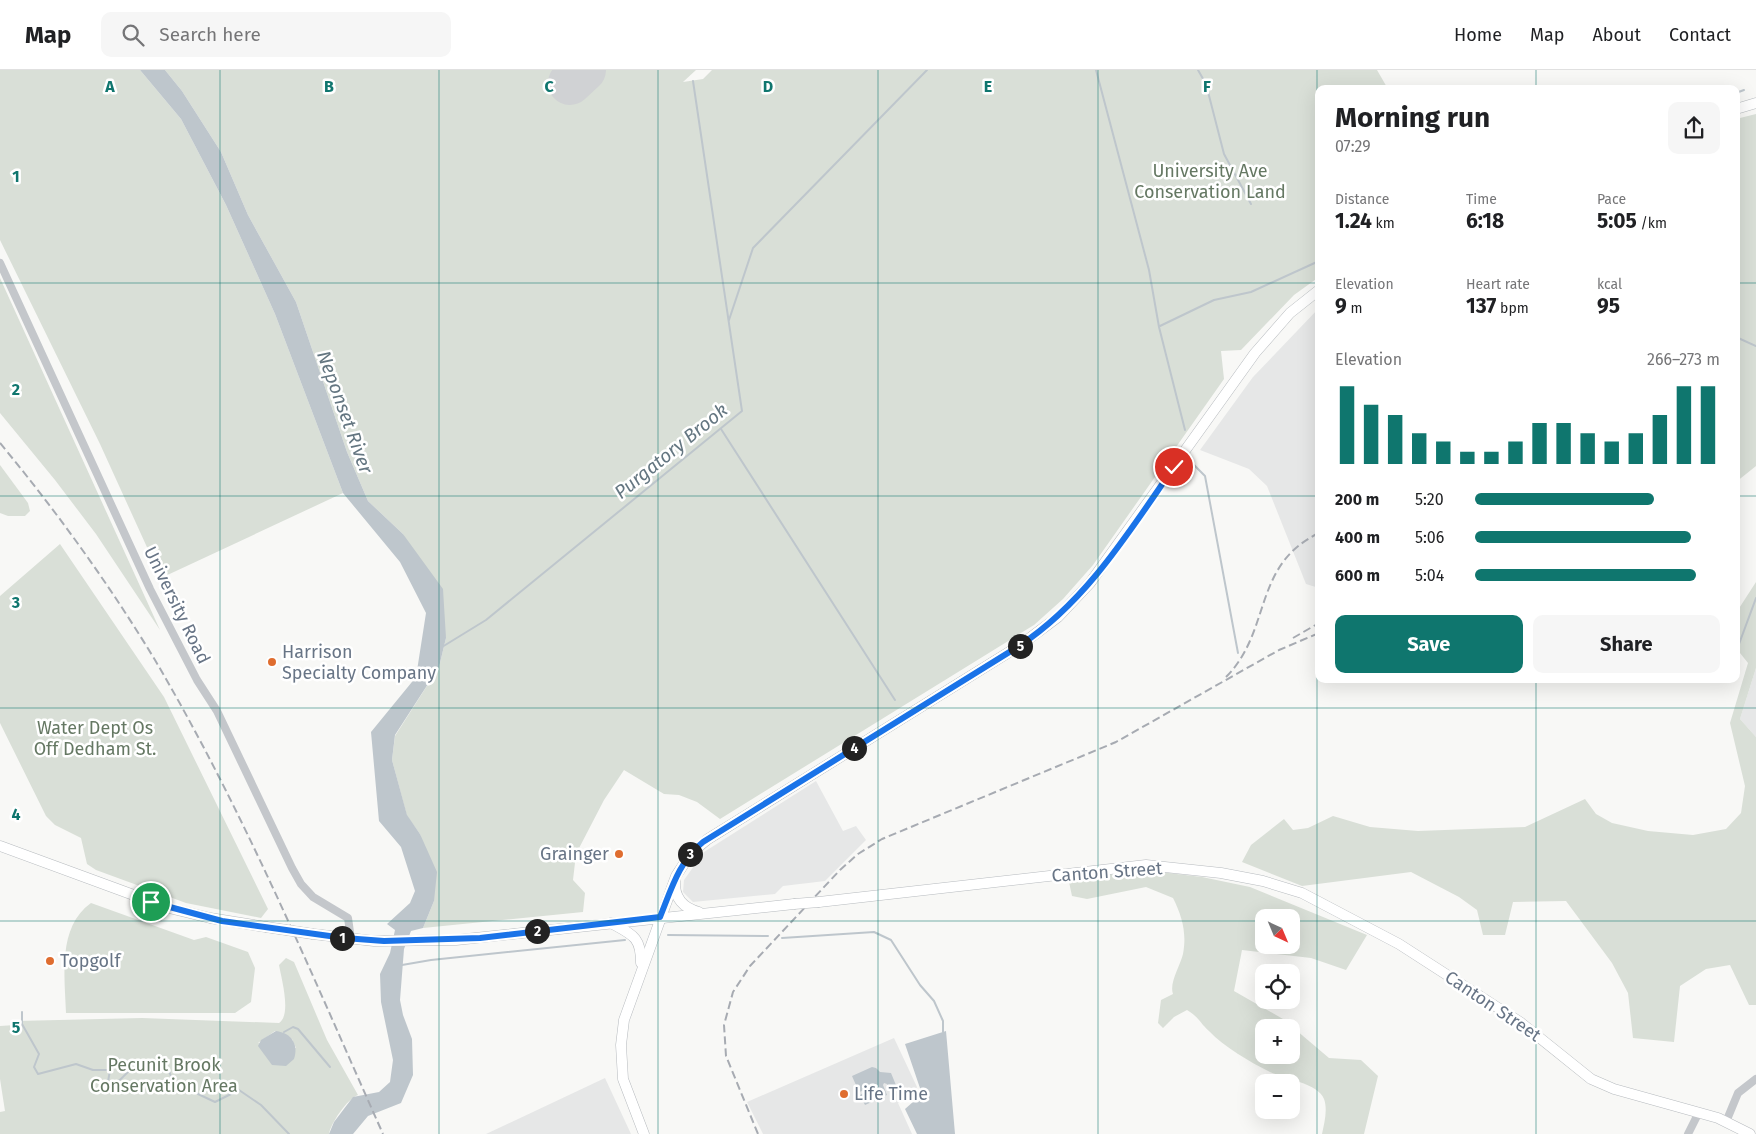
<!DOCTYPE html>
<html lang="en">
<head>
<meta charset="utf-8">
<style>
	:root { --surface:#fff; --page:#f6f6f6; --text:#202124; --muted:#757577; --line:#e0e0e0; --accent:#0f766e }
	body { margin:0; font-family:"Fira Sans",sans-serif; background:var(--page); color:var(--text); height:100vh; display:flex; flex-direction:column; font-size:19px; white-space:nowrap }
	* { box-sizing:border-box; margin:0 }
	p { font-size:16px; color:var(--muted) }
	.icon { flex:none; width:28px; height:28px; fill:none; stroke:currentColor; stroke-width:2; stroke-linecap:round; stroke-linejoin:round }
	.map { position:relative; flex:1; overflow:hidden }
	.side { position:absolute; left:1315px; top:15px; width:425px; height:598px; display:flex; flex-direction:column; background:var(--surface); border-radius:10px; box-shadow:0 5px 20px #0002 }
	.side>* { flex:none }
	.needle { width:32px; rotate:136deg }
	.tools { position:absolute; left:1255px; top:839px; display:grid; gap:10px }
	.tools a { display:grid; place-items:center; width:45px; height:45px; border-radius:10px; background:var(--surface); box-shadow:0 5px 20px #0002; font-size:25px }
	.pin { position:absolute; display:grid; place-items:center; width:42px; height:42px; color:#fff; margin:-21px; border:2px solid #fff; border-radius:50%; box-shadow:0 1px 5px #0007 }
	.km { position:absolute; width:25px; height:25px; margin:-12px; border-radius:50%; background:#222; color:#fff; font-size:14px; line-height:25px; text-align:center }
	.round { display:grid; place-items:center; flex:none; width:52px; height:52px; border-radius:10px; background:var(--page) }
	.headline { display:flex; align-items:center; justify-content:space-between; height:85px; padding:0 20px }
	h1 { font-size:28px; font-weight:700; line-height:38px }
	.figures { display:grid; grid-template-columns:repeat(3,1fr); gap:8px; height:85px; padding:5px 20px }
	.figures div { display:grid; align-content:center }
	.figures b { font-size:21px; font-weight:700 }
	.figures small { font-size:14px; font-weight:400 }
	.figures p { font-size:14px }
	.chart { height:140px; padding:10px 20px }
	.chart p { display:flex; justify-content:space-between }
	.chart svg { width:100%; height:90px; margin-top:5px; stroke:var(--accent); stroke-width:6 }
	.primary-button { display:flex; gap:10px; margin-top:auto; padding:10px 20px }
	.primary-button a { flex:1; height:58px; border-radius:10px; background:var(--accent); color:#fff; font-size:20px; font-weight:700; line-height:58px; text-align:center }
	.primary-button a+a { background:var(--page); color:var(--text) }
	ul { padding:0 20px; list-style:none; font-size:16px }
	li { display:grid; grid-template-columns:80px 60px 1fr; align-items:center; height:38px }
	li i { height:12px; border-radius:6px; background:var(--accent) }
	header { display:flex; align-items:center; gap:30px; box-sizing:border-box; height:70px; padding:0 25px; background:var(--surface); border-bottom:1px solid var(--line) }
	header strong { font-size:24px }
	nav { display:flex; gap:28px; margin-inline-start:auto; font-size:18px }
	.search { width:350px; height:45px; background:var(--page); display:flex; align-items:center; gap:12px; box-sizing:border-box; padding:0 18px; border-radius:10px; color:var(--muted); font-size:19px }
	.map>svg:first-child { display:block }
	.built { fill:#e6e7e7 }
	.green { fill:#d9dfd7; fill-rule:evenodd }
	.water { fill:#bec6cc }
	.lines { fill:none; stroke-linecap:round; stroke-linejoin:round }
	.stream { stroke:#bec6cc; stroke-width:2 }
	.runway { stroke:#d0d2d4; stroke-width:44 }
	.major-casing { stroke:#b7bbbf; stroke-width:11 }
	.minor { stroke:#c4c7cb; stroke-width:8 }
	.major { stroke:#fff; stroke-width:10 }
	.rail { stroke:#a7abb2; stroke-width:2; stroke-dasharray:8 4; stroke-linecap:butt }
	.major-bridge-casing { stroke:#b7bbbf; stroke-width:11; stroke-linecap:butt }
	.major-bridge { stroke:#fff; stroke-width:10 }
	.route-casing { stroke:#fff; stroke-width:10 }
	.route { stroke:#1a73e8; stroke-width:6 }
	.grid { fill:none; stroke:#0f766e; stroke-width:1; stroke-opacity:0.55 }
	.poi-dot { fill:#df6d2f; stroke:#fff; stroke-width:2 }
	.labels { text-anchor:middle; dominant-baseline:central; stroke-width:5; stroke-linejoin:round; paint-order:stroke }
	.park-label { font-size:18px; fill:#657863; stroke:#fff }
	.street-label { font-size:18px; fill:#687586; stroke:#fff }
	.poi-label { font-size:18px; fill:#687586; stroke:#fff; text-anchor:start }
	.water-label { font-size:19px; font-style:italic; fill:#647681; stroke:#fff }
	.grid-label { font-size:16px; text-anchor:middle; font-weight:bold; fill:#0f766e; stroke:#fff; stroke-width:5; stroke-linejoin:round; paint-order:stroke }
</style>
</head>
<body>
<header>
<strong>Map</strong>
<div class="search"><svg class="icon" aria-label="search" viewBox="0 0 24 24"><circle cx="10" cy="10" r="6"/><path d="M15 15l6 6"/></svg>Search here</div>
<nav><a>Home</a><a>Map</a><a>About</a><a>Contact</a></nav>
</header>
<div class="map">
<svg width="1756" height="1064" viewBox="0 0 1756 1064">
	<rect width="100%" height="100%" fill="#f8f8f6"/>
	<!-- built -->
	<g class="built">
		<polygon points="1319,238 1319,518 1306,514 1267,416 1249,399 1200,380 1253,307"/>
		<polygon points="1756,598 1756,667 1740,649"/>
		<polygon points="816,711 843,761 856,756 866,770 825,811 783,816 775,824 693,832 683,822 684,810 704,782"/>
		<polygon points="894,968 917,1017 913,1026 898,1033 912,1064 763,1064 747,1032"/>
		<polygon points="605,1008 631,1064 486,1064"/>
	</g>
	<!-- green -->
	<g class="green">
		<polygon points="0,0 140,0 181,49 226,135 275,244 343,423 161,508 100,374 0,170"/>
		<polygon points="165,0 557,0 578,22 599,0 696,0 683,12 703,9 712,0 1377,0 1388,19 1319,19 1319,207 1294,225 1241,280 1221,281 1224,309 1093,495 1063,529 1034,555 720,749 697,732 679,725 664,724 624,700 604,730 576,784 573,810 585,823 583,842 423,858 434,831 420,764 407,746 392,690 395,666 439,597 446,568 403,464 368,431 347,382 296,232 248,145 221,82 182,21"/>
		<polygon points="1756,44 1756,396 1736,412 1736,49"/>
		<polygon points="0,208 160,560 96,464 55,410 0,343"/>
		<polygon points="0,395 28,433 30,441 25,446 8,446 0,443"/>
		<polygon points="60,474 164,627 268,839 261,848 186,833 96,800 87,794 81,768 55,755 46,746 0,653 0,526"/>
		<polygon points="1756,512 1756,598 1740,649 1756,667 1756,935 1749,935 1730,895 1706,899 1680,916 1674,972 1633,968 1628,923 1612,893 1566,831 1513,832 1505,865 1483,865 1477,840 1459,827 1411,802 1302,816 1242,792 1251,775 1284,749 1293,760 1308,758 1333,746 1370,757 1418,761 1525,757 1585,729 1596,744 1612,753 1648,761 1693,765 1726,759 1741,743 1745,716 1730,653 1748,593 1736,578 1736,543"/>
		<path d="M1131,801L1160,802L1202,807L1250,817L1367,865L1346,900L1311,888L1242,880L1234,921L1283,949L1329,988L1361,990L1378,1006L1364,1064H1322C1324,1054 1328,1040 1324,1029C1319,1014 1284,1008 1270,1002C1250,992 1224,977 1209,961C1199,952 1200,948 1187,940L1174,947L1163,958L1158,953L1161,930L1173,924C1169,913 1180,896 1183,884C1187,863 1182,846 1173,828L1146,817L1087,829L1072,826L1069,812ZM1264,848H1291V875H1264ZM1264,958H1291V985H1264Z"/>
		<path d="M91,833L194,870L206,867L248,882L255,898L251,932L235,943H66C65,907 57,857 91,833Z"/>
		<path d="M286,888L294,892L327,970L358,1025C347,1029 331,1053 329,1064H0V1042L5,1041L0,1009V956L15,955L17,951L142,948L279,953C292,945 281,907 279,895ZM275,961L292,969L296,978L258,973Z"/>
	</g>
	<!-- water -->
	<g class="water">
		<polygon points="140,0 165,0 182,21 221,82 248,145 296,232 347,382 368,431 403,464 443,519 446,568 439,597 395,665 392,690 407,745 420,764 437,802 434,831 423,858 411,861 404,879 400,930 403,945 412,969 413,1005 401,1033 368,1046 353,1064 329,1064 334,1052 353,1027 379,1022 390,1012 393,990 381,932 380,904 390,883 395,860 387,854 410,833 415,821 401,777 379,751 371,662 416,607 426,543 400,492 343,423 275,244 226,135 181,49"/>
		<path d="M276,961C291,963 299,974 294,989L286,996L272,995L258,976L261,970Z"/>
		<polygon points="946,961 955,1064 917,1064 905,1039 922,1024 905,974"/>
		<polygon points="872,997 876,998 880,1002 891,1003 898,1020 891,1023 887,1014 884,1013 883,1015 887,1025 865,1035 860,1025 871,1018 859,1022 852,1006"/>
	</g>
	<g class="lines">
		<!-- stream -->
		<g class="stream">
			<polyline points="1096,0 1149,200 1159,257 1185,360"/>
			<polyline points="1198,0 1206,14 1224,84 1251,134"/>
			<polyline points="1736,23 1744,20"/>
			<polyline points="729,250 753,178 927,0"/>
			<polyline points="1160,256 1214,230 1251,222 1319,191"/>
			<polyline points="1736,267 1756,276"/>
			<polyline points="721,359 895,630"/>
			<polyline points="1192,393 1205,406 1238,583"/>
			<polyline points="1739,574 1756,528"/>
			<polyline points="442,577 486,550 742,341 693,11"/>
			<polyline points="668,865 768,866"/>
			<polyline points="782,868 874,862 891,870 920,915 934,931 943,951 943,962"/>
			<polyline points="402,895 431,890 625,870"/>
			<path d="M22,942V954L39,984L34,997L38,1004L76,994L93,1000H110L108,1012C120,1016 122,1005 131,1000L169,1001L172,1009L178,1014L191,1017L198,1024L215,1032L239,1020L261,1035L289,1064"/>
			<polyline points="284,962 293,957 298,959 330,997"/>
		</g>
		<!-- runway -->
		<polyline class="runway" points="570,13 584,0"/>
		<defs>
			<g id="major">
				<polyline points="1736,39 1756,33"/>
				<polyline points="0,776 169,838 210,848 266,857"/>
				<path d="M675,811C674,828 683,838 699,842"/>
				<polyline points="819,832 1146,795 1221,803 1263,811 1302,823 1399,874 1520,952 1591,1009 1614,1019 1718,1048 1750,1064"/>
				<path d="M611,853C633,865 641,867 641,893"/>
				<polyline points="313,864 374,871 456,870 794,834"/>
				<polyline points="644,1064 623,1009 621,975 624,950 676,806 691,783 708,769 1019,576 1058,547 1090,513 1255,283 1290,243 1319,220"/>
			</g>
		</defs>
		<!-- major casing -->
		<use href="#major" class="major-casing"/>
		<!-- minor -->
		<g class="minor">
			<polyline points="0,193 150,519 197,610 217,641 292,798 301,814 313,827 348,848 351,869"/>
			<polyline points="1726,1052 1738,1023 1756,1009"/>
			<polyline points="1688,1064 1699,1042"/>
		</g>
		<!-- major -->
		<use href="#major" class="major"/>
		<!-- rail -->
		<g class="rail">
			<path d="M0,373C57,442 109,514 155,590C244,741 312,905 383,1064"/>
			<polyline points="1293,568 1319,553"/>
			<path d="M1226,607C1272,561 1252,495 1319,463"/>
			<polyline points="758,1064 726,986 724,955 733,922 750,896 840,800 858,784 882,769 1116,672 1279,580 1319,563"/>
		</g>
		<defs>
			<g id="major-bridge">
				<polyline points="794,834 819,832"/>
				<polyline points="266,857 313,864"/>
			</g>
		</defs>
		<!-- major-bridge casing -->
		<use href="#major-bridge" class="major-bridge-casing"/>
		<!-- major-bridge -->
		<use href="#major-bridge" class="major-bridge"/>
	</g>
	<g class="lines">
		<defs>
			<path id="route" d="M151,832L222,851L344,868L384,871L480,868L660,847C671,820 679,791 703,772L1019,576C1086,532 1129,462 1174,397"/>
		</defs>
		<!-- route casing -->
		<use href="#route" class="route-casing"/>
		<!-- route -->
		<use href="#route" class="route"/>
	</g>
	<!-- grid -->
	<path class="grid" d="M220,0V1064M439,0V1064M658,0V1064M878,0V1064M1098,0V1064M1317,0V1064M1536,0V19M0,213H1319M1736,213H1756M0,426H1319M1736,426H1756M1536,609V1064M0,638H1756M0,851H1264M1291,851H1756"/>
	<!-- markers -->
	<g class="poi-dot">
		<circle cx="272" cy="592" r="5"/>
		<circle cx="619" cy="784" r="5"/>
		<circle cx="50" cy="891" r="5"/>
		<circle cx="844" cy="1024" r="5"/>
	</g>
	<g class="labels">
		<!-- park labels -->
		<g class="park-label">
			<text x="1210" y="101">University Ave<tspan x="1210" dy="21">Conservation Land</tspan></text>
			<text x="95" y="658">Water Dept Os<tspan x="95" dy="21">Off Dedham St.</tspan></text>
			<text x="164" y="995">Pecunit Brook<tspan x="164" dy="21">Conservation Area</tspan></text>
		</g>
		<!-- street labels -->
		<g class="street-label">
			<text transform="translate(177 535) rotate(64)">University Road</text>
			<text transform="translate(1107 802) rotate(-4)">Canton Street</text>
			<text transform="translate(1493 936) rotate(34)">Canton Street</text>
		</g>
		<!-- poi labels -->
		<g class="poi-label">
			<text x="282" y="582">Harrison<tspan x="282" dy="21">Specialty Company</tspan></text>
			<text x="609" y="784" text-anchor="end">Grainger</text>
			<text x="60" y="891">Topgolf</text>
			<text x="854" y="1024">Life Time</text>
		</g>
		<!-- water labels -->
		<g class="water-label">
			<text transform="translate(345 342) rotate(70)">Neponset River</text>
			<text transform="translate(671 381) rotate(-39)">Purgatory Brook</text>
		</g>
	</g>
	<g class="grid-label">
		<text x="110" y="22">A</text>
		<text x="329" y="22">B</text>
		<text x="549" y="22">C</text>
		<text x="768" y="22">D</text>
		<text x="988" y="22">E</text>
		<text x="1207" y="22">F</text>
		<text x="16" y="112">1</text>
		<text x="16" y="325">2</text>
		<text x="16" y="538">3</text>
		<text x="16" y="750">4</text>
		<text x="16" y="963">5</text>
	</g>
</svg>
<div class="tools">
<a><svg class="needle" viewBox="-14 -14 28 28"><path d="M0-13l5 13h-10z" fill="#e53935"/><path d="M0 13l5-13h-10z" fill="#757577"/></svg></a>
<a><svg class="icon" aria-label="locate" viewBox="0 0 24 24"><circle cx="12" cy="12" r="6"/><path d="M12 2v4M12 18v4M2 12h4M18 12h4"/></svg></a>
<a>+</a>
<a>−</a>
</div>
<div class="pin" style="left:151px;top:832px;background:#1e9e55"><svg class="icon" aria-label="arrive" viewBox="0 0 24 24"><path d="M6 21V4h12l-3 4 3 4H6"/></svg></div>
<div class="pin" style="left:1174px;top:397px;background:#d93025"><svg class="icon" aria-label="check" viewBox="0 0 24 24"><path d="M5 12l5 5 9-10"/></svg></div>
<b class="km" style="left:342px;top:868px">1</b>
<b class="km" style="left:537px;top:861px">2</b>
<b class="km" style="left:690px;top:784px">3</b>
<b class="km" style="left:854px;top:678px">4</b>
<b class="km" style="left:1020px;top:576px">5</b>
<section class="side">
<div class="headline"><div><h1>Morning run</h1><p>07:29</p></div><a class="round"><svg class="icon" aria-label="share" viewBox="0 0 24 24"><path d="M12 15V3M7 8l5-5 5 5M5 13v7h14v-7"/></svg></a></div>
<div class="figures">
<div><p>Distance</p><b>1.24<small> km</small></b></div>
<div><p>Time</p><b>6:18</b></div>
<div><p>Pace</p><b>5:05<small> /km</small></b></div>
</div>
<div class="figures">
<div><p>Elevation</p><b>9<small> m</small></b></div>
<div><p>Heart rate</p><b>137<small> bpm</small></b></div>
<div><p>kcal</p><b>95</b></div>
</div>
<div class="chart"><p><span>Elevation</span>266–273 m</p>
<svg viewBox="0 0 160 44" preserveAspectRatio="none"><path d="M5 44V6M15 44V15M25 44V20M35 44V29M45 44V33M55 44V38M65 44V38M75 44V33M85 44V24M95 44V24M105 44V29M115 44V33M125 44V29M135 44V20M145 44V6M155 44V6"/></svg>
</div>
<ul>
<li><b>200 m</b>5:20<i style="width:73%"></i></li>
<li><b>400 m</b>5:06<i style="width:88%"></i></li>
<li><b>600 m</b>5:04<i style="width:90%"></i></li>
</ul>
<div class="primary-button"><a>Save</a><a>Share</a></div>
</section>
</div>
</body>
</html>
